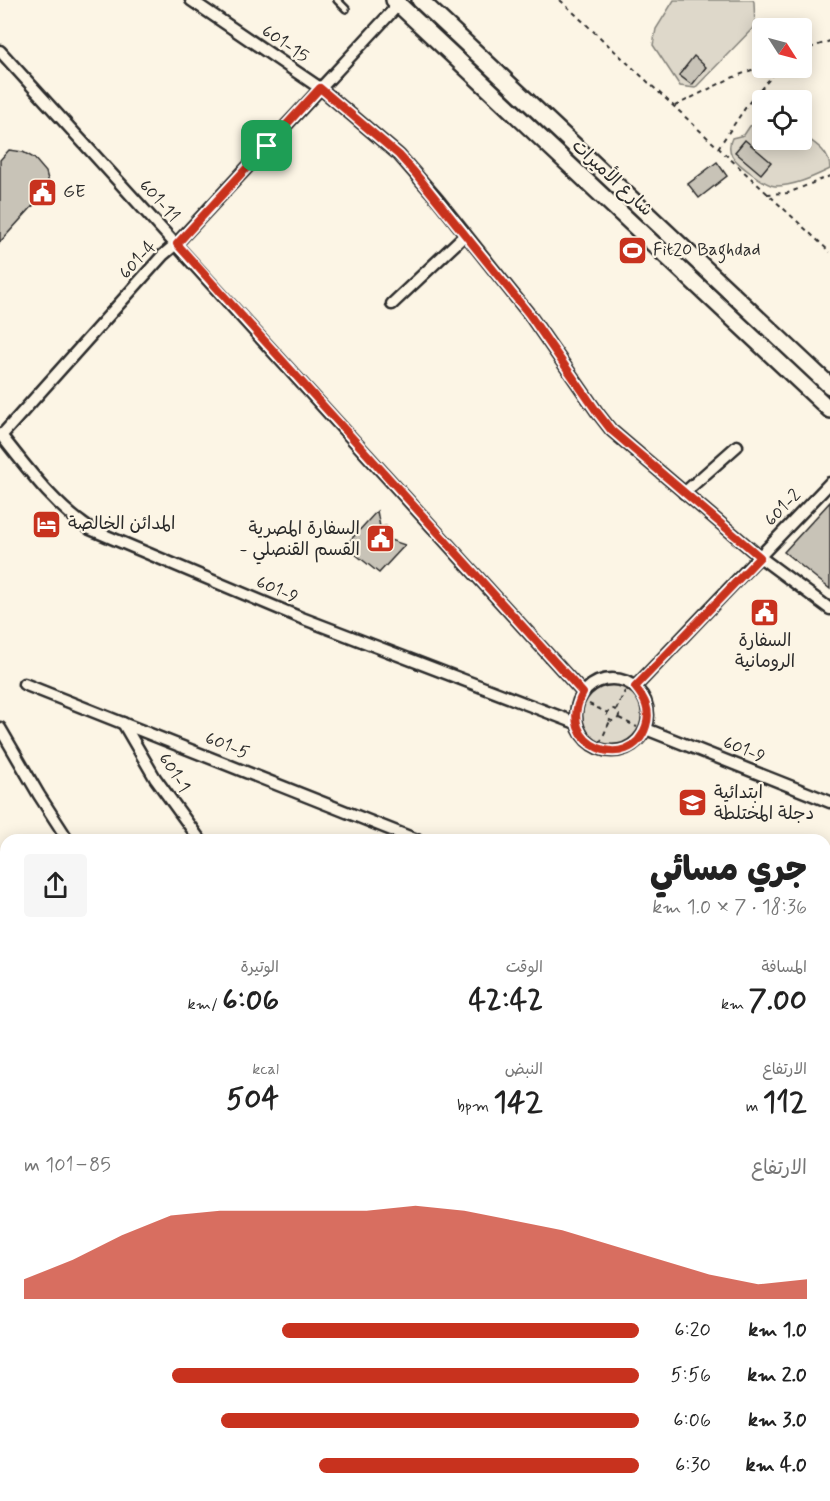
<!DOCTYPE html>
<html lang="ar">
<head>
<meta charset="utf-8">
<style>
	:root { --surface:#fff; --page:#f6f6f6; --text:#222; --muted:#767676; --accent:#c8321e }
	body { margin:0; font-family:Mynerve,"Playpen Sans Arabic",sans-serif; background:var(--page); color:var(--text); direction:rtl; height:100vh; display:flex; flex-direction:column; font-size:22px; white-space:nowrap }
	* { box-sizing:border-box; margin:0 }
	p { font-size:20px; color:var(--muted) }
	.icon { flex:none; width:33px; height:33px; fill:none; stroke:currentColor; stroke-width:2; stroke-linecap:round; stroke-linejoin:round }
	.map { position:relative; flex:1; overflow:hidden; direction:ltr }
	.panel { position:absolute; left:0px; top:834px; width:831px; height:668px; display:flex; flex-direction:column; background:var(--surface); border-radius:18px 18px 0 0; box-shadow:0 3px 15px #0003; direction:rtl }
	.panel>* { flex:none }
	.needle { width:39px; rotate:126deg }
	.controls { position:absolute; left:752px; top:18px; display:grid; gap:12px }
	.controls a { display:grid; place-items:center; width:60px; height:60px; border-radius:6px; background:var(--surface); box-shadow:0 3px 15px #0003; font-size:30px }
	.pin { position:absolute; display:grid; place-items:center; width:51px; height:51px; color:#fff; margin:-26px; border-radius:12px; box-shadow:0 3px 9px #0006 }
	.round { display:grid; place-items:center; flex:none; width:63px; height:63px; border-radius:6px; background:var(--page) }
	.head { display:flex; align-items:center; justify-content:space-between; height:102px; padding:0 24px }
	h1 { font-size:33px; font-weight:800; line-height:45px }
	.metrics { display:grid; grid-template-columns:repeat(3,1fr); gap:9px; height:102px; padding:6px 24px }
	.metrics div { display:grid; align-content:center }
	.metrics b { font-size:30px; font-weight:800 }
	.metrics small { font-size:16px; font-weight:400 }
	.metrics p { font-size:16px }
	.chart { height:168px; padding:12px 24px }
	.chart p { display:flex; justify-content:space-between }
	.chart svg { width:100%; height:108px; margin-top:6px; fill:var(--accent); opacity:.7 }
	ul { padding:0 24px; list-style:none; font-size:20px }
	li { display:grid; grid-template-columns:96px 72px 1fr; align-items:center; height:45px }
	li i { height:15px; border-radius:8px; background:var(--accent) }
	.map>svg:first-child { display:block }
	.built { fill:#ece6d7 }
	.green { fill:#ded8ca; stroke:#84827a; stroke-width:1.5 }
	.building { fill:#c8c3b7; stroke:#2b2b2b; stroke-width:1.5 }
	.lines { fill:none; stroke-linecap:round; stroke-linejoin:round }
	.lane-casing { stroke:#2b2b2b; stroke-width:10 }
	.street-casing { stroke:#2b2b2b; stroke-width:15 }
	.secondary-casing { stroke:#2b2b2b; stroke-width:20 }
	.path { stroke:#2b2b2b; stroke-width:2; stroke-dasharray:4.5 4.5; stroke-linecap:butt }
	.lane { stroke:#fcf5e5; stroke-width:5 }
	.street { stroke:#fcf5e5; stroke-width:10 }
	.secondary { stroke:#fcf5e5; stroke-width:15 }
	.route-casing { stroke:#fff; stroke-width:12 }
	.route { stroke:#c8321e; stroke-width:8 }
	.labels { text-anchor:middle; dominant-baseline:central; stroke-width:4.5; stroke-linejoin:round; paint-order:stroke }
	.street-label { font-size:18px; fill:#2b2b2b; stroke:#fcf5e5 }
	.poi-label { font-size:18px; fill:#2b2b2b; stroke:#fcf5e5; text-anchor:start }
</style>
</head>
<body>
<div class="map">
<svg width="830" height="1501" viewBox="0 0 830 1501">
	<rect width="100%" height="100%" fill="#fcf5e5"/>
	<filter id="ink" filterUnits="userSpaceOnUse"><feTurbulence type="fractalNoise" baseFrequency=".0167" numOctaves="2"/><feDisplacementMap in="SourceGraphic" scale="12" xChannelSelector="R" yChannelSelector="G"/><feConvolveMatrix kernelMatrix="1 2 1 2 8 2 1 2 1" color-interpolation-filters="sRGB"/></filter>
	<g filter="url(#ink)">
		<!-- built -->
		<g class="built">
			<polygon points="0,1074 6,1078 6,1496 355,1496 350,1501 0,1501"/>
			<polygon points="561,1496 679,1496 683,1501 565,1501"/>
		</g>
		<!-- green -->
		<g class="green">
			<polygon points="674,0 753,0 754,2 755,26 695,88 680,86 653,45 656,29"/>
			<path d="M762,123V140H801V134C814,143 830,151 830,169C813,177 795,186 775,186C765,185 738,165 732,156C729,150 729,144 732,138L744,135L750,126Z"/>
			<circle cx="612" cy="715" r="30"/>
		</g>
		<!-- building -->
		<g class="building">
			<polygon points="694,56 706,67 692,85 679,75"/>
			<polygon points="745,140 771,162 761,174 735,152"/>
			<polygon points="9,150 23,152 34,158 46,172 50,187 0,242 0,160"/>
			<polygon points="717,162 727,176 699,198 688,184"/>
			<polygon points="830,502 830,589 784,552"/>
			<polygon points="377,511 380,527 386,526 390,540 405,545 379,573 345,546"/>
		</g>
		<g class="lines">
			<defs>
				<g id="lane">
					<polyline points="337,0 346,9"/>
					<polyline points="0,1044 6,1048"/>
					<polyline points="0,1295 6,1299"/>
					<polyline points="0,1378 6,1365"/>
					<polyline points="0,1441 6,1433"/>
					<polyline points="0,1462 6,1471"/>
					<polyline points="31,1496 36,1501"/>
					<polyline points="271,1496 277,1501"/>
					<polyline points="303,1496 309,1501"/>
					<polyline points="382,1496 390,1501"/>
					<polyline points="367,1501 372,1496"/>
					<polyline points="477,1501 482,1496"/>
				</g>
				<g id="street">
					<polyline points="191,0 320,88 399,155 438,200 529,314 597,412 611,430 760,557 830,609"/>
					<polyline points="0,51 583,693"/>
					<polyline points="392,304 465,235"/>
					<path d="M0,434C28,469 53,504 90,529L299,617L576,723"/>
					<polyline points="1,436 163,255 176,244 399,4"/>
					<polyline points="684,493 737,446"/>
					<circle cx="612" cy="715" r="36"/>
					<polyline points="24,684 417,840"/>
					<polyline points="635,687 830,483"/>
					<polyline points="123,723 155,778 200,840"/>
					<polyline points="0,728 39,795 68,840"/>
					<polyline points="646,729 830,802"/>
					<polyline points="825,929 830,931"/>
					<polyline points="825,1277 830,1284"/>
					<polyline points="825,1485 830,1493"/>
					<polyline points="547,1496 552,1501"/>
					<polyline points="686,1496 689,1501"/>
				</g>
				<g id="secondary">
					<polyline points="394,0 830,410"/>
					<polyline points="420,0 830,386"/>
					<polyline points="825,1062 830,1057"/>
					<polyline points="825,1093 830,1088"/>
					<polyline points="412,1501 417,1496"/>
					<polyline points="440,1501 445,1496"/>
				</g>
			</defs>
			<!-- lane casing -->
			<use href="#lane" class="lane-casing"/>
			<!-- street casing -->
			<use href="#street" class="street-casing"/>
			<!-- secondary casing -->
			<use href="#secondary" class="secondary-casing"/>
			<!-- path -->
			<g class="path">
				<polyline points="560,0 830,252"/>
				<polyline points="801,51 830,41"/>
				<polyline points="675,106 729,79 762,66"/>
				<polyline points="718,148 748,104 779,68"/>
				<polyline points="767,194 788,193 830,176"/>
				<polyline points="589,704 608,713"/>
				<circle cx="613" cy="715" r="6"/>
				<polyline points="616,710 625,691"/>
				<polyline points="619,718 637,727"/>
				<polyline points="600,743 610,721"/>
			</g>
			<!-- lane -->
			<use href="#lane" class="lane"/>
			<!-- street -->
			<use href="#street" class="street"/>
			<!-- secondary -->
			<use href="#secondary" class="secondary"/>
		</g>
	</g>
	<g class="lines" filter="url(#ink)">
		<defs>
			<path id="route" d="M320,88L399,155L415,173L529,314L597,412L611,430L760,557L635,687C645,699 651,711 646,726C631,775 553,746 583,693L177,244Z"/>
		</defs>
		<!-- route casing -->
		<use href="#route" class="route-casing"/>
		<!-- route -->
		<use href="#route" class="route"/>
	</g>
	<!-- icons -->
	<defs>
		<symbol id="civic-square" viewBox="-11 -11 22 22"><rect x="-9" y="-9" width="18" height="18" rx="4" fill="#c8321e" stroke="#fcf5e5"/><path d="M-.6-6.5H3V-4.5H.6V-3L4-1V1h2V6H-6V1h2V-1L-.6-3ZM-1.2 2.5V6h2.4V2.5Z" fill="#fff"/></symbol>
		<symbol id="stadium-square" viewBox="-11 -11 22 22"><rect x="-9" y="-9" width="18" height="18" rx="4" fill="#c8321e" stroke="#fcf5e5"/><path d="M0-5a6.5 5 0 1 0 0 10a6.5 5 0 1 0 0-10ZM-3.5-1.8h7v3.6h-7Z" fill="#fff"/></symbol>
		<symbol id="hotel-square" viewBox="-11 -11 22 22"><rect x="-9" y="-9" width="18" height="18" rx="4" fill="#c8321e" stroke="#fcf5e5"/><path d="M-6-4.5h1.5V1H6V5H4.5V3h-9V5H-6ZM-4 0a1.8 1.8 0 1 1 3.6 0ZM.5 0V-2.5h3Q6-2.5 6 0Z" fill="#fff"/></symbol>
		<symbol id="school-square" viewBox="-11 -11 22 22"><rect x="-9" y="-9" width="18" height="18" rx="4" fill="#c8321e" stroke="#fcf5e5"/><path d="M0-5L7-2L0 1L-7-2ZM-4 1L0 2.5L4 1V4Q0 6-4 4Z" fill="#fff"/></symbol>
	</defs>
	<g fill-rule="evenodd">
		<use href="#civic-square" x="26" y="176" width="33" height="33"/>
		<use href="#stadium-square" x="616" y="234" width="33" height="33"/>
		<use href="#hotel-square" x="30" y="508" width="33" height="33"/>
		<use href="#civic-square" x="364" y="522" width="33" height="33"/>
		<use href="#civic-square" x="748" y="596" width="33" height="33"/>
		<use href="#school-square" x="676" y="786" width="33" height="33"/>
	</g>
	<g class="labels">
		<!-- street labels -->
		<g class="street-label">
			<text transform="translate(285 44) rotate(34)">601-15</text>
			<text transform="translate(612 178) rotate(43)">شارع الأميرات</text>
			<text transform="translate(159 201) rotate(48)">601-11</text>
			<text transform="translate(138 260) rotate(-47)">601-4</text>
			<text transform="translate(783 508) rotate(-46)">601-2</text>
			<text transform="translate(277 590) rotate(23)">601-9</text>
			<text transform="translate(227 746) rotate(22)">601-5</text>
			<text transform="translate(744 750) rotate(22)">601-9</text>
			<text transform="translate(174 773) rotate(57)">601-1</text>
		</g>
		<!-- poi labels -->
		<g class="poi-label">
			<text x="63" y="192">GE</text>
			<text x="653" y="250">Fit20 Baghdad</text>
			<text x="68" y="524">المدائن الخالصة</text>
			<text x="360" y="529" text-anchor="end">السفارة المصرية<tspan x="360" dy="21">- القسم القنصلي</tspan></text>
			<text x="765" y="641" text-anchor="middle">السفارة<tspan x="765" dy="21">الرومانية</tspan></text>
			<text x="714" y="793">ابتدائية<tspan x="714" dy="21">دجلة المختلطة</tspan></text>
		</g>
	</g>
</svg>
<div class="controls">
<a><svg class="needle" viewBox="-14 -14 28 28"><path d="M0-13l5 13h-10z" fill="#e53935"/><path d="M0 13l5-13h-10z" fill="#767676"/></svg></a>
<a><svg class="icon" aria-label="locate" viewBox="0 0 24 24"><circle cx="12" cy="12" r="6"/><path d="M12 2v4M12 18v4M2 12h4M18 12h4"/></svg></a>
</div>
<div class="pin" style="left:267px;top:146px;background:#1e9e55"><svg class="icon" aria-label="arrive" viewBox="0 0 24 24"><path d="M6 21V4h12l-3 4 3 4H6"/></svg></div>
<section class="panel">
<div class="head"><div><h1>جري مسائي</h1><p>18:36 · 7 × 1.0 km</p></div><a class="round"><svg class="icon" aria-label="share" viewBox="0 0 24 24"><path d="M12 15V3M7 8l5-5 5 5M5 13v7h14v-7"/></svg></a></div>
<div class="metrics">
<div><p>المسافة</p><b>7.00<small> km</small></b></div>
<div><p>الوقت</p><b>42:42</b></div>
<div><p>الوتيرة</p><b>6:06<small> /km</small></b></div>
</div>
<div class="metrics">
<div><p>الارتفاع</p><b>112<small> m</small></b></div>
<div><p>النبض</p><b>142<small> bpm</small></b></div>
<div><p>kcal</p><b>504</b></div>
</div>
<div class="chart"><p><span>الارتفاع</span>85–101 m</p>
<svg viewBox="0 0 160 44" preserveAspectRatio="none"><path d="M0 44V36L10 28L20 18L30 10L40 8L50 8L60 8L70 8L80 6L90 8L100 12L110 16L120 22L130 28L140 34L150 38L160 36V44z"/></svg>
</div>
<ul>
<li><b>1.0 km</b>6:20<i style="width:58%"></i></li>
<li><b>2.0 km</b>5:56<i style="width:76%"></i></li>
<li><b>3.0 km</b>6:06<i style="width:68%"></i></li>
<li><b>4.0 km</b>6:30<i style="width:52%"></i></li>
</ul>
</section>
</div>
</body>
</html>
